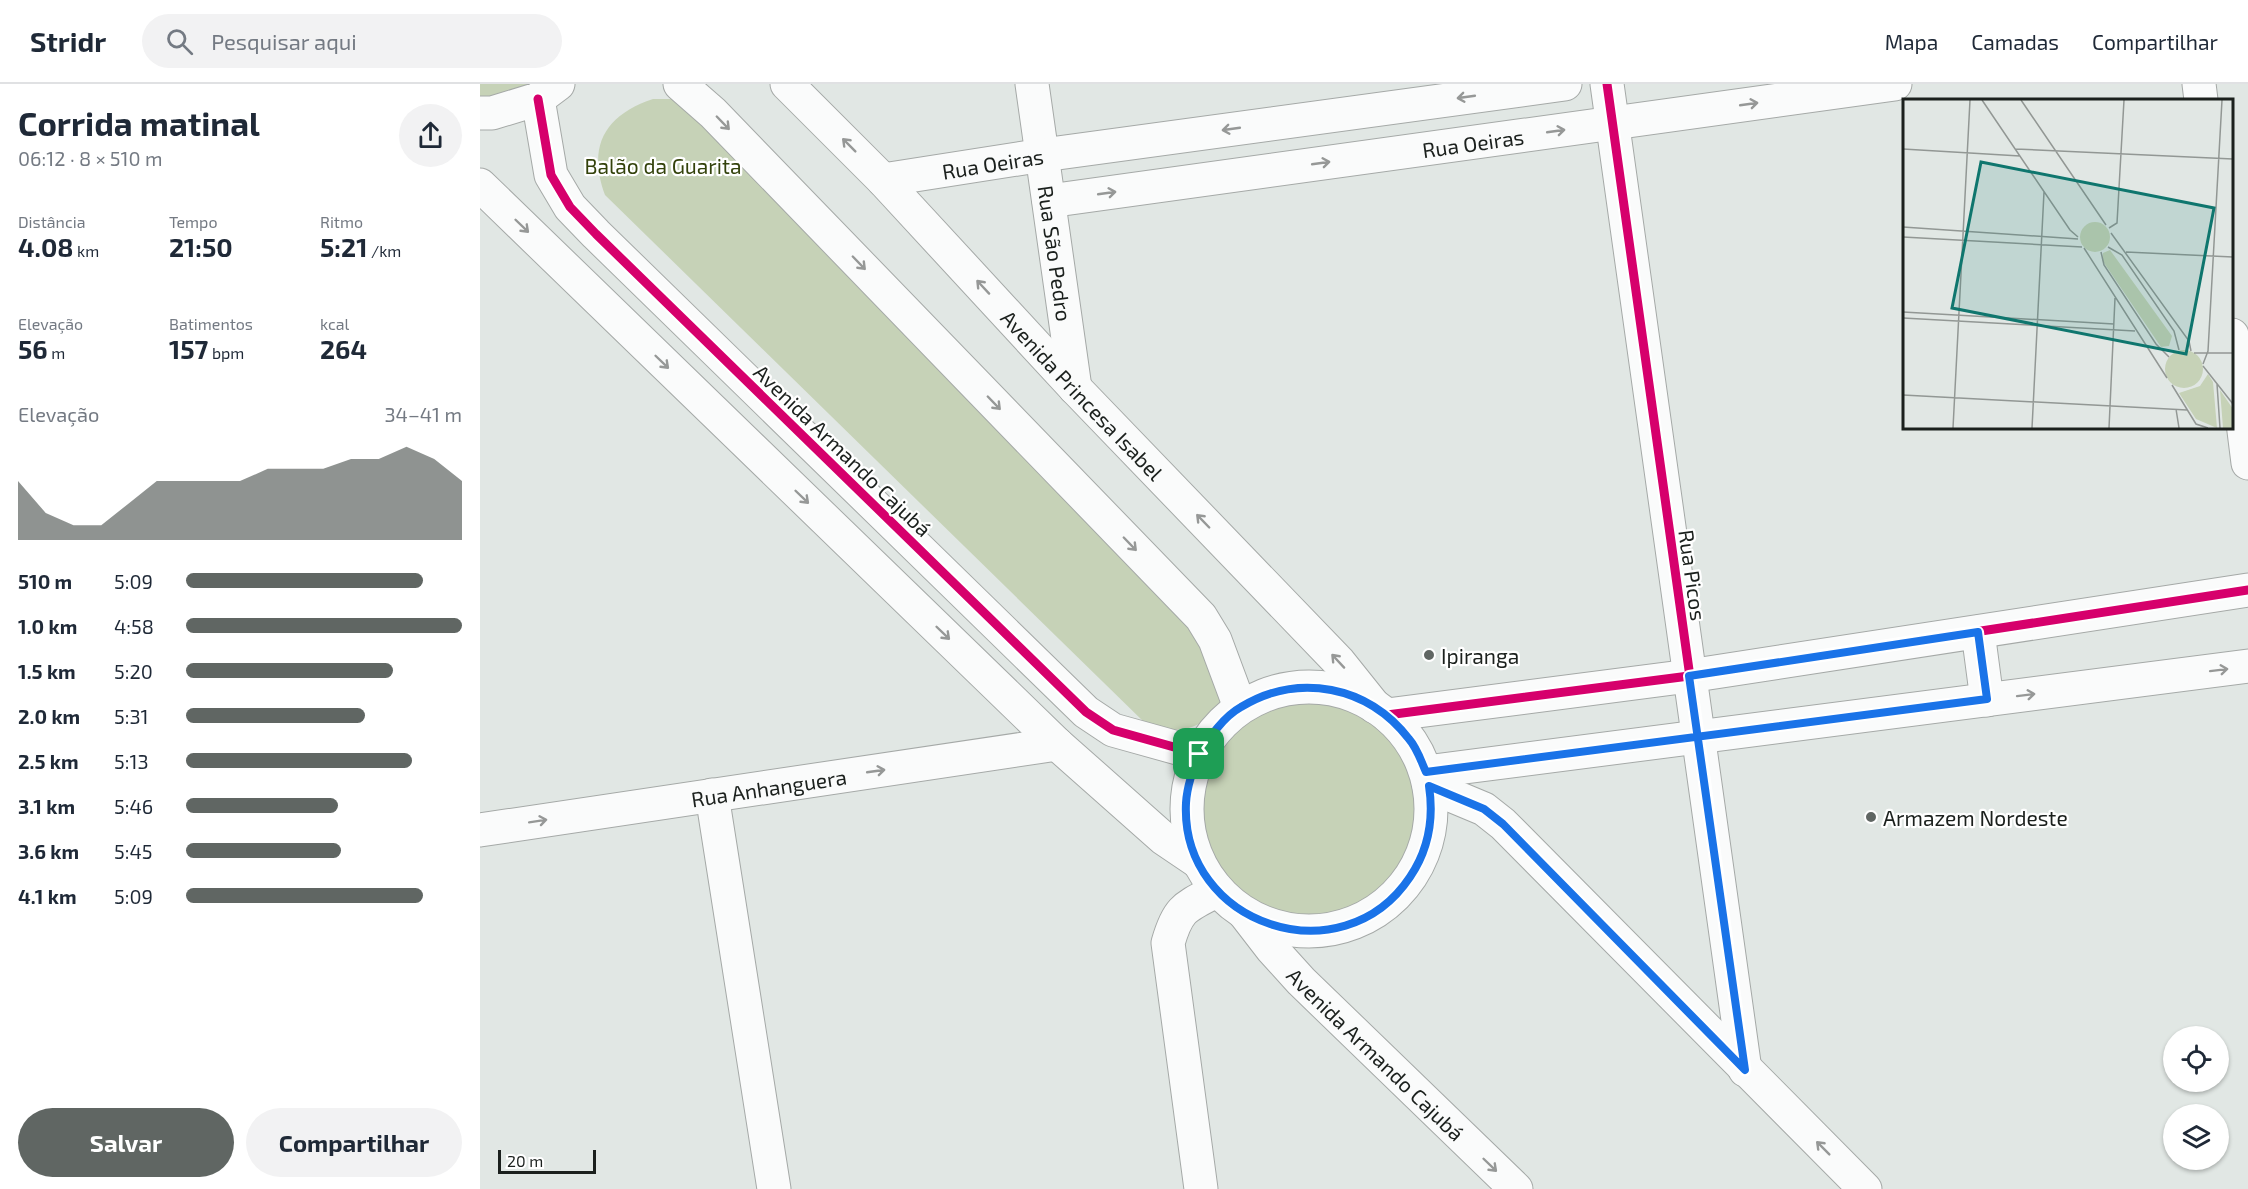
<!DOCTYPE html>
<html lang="pt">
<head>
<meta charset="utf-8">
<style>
	:root { --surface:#fff; --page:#f2f2f3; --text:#1f2937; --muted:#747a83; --line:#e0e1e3; --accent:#606663 }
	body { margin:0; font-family:"Exo 2",sans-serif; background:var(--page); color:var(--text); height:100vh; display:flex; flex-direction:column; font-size:22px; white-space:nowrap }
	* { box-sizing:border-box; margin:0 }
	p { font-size:20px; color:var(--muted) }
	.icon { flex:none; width:33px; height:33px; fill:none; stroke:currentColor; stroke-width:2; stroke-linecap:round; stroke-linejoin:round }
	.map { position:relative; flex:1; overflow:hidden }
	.details { display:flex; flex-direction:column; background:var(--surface); width:480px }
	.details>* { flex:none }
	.fabs { position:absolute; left:1683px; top:942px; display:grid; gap:12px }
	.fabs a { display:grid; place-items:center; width:66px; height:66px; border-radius:50%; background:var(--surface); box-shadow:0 2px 4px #0004; font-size:30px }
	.scale { position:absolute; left:18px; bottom:15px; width:98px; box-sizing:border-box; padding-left:6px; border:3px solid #1b201d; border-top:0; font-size:16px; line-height:21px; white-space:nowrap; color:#1b201d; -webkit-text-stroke:4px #fff; paint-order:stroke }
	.pin { position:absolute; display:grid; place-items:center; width:51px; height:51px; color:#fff; margin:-26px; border-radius:12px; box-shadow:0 3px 9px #0006 }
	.round { display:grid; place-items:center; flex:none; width:63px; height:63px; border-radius:32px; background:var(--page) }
	.head { display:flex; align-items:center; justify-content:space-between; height:102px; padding:0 18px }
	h1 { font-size:33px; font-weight:700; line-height:45px }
	.figures { display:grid; grid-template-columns:repeat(3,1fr); gap:9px; height:102px; padding:6px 18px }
	.figures div { display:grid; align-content:center }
	.figures b { font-size:26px; font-weight:700 }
	.figures small { font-size:16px; font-weight:400 }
	.figures p { font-size:16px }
	.chart { height:168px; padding:12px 18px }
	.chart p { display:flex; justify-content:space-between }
	.chart svg { width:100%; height:108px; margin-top:6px; fill:var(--accent); opacity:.7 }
	.action { display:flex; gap:12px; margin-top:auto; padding:12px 18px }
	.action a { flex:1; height:69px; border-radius:36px; background:var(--accent); color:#fff; font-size:24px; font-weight:700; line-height:69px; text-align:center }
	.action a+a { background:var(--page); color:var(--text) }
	ul { padding:0 18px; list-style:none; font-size:20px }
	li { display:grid; grid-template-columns:96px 72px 1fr; align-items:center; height:45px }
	li i { height:15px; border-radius:8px; background:var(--accent) }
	header { display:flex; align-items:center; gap:36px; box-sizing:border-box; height:84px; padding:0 30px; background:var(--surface); border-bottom:2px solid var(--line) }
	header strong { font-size:28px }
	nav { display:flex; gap:33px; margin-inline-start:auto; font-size:21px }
	.search { width:420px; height:54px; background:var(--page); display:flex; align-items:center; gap:15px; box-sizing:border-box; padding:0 21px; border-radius:33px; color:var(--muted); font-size:22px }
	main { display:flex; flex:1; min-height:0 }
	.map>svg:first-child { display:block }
	.green { fill:#c6d2b7 }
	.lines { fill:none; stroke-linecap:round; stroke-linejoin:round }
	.minor-casing { stroke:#a5a9a7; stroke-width:35 }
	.major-casing { stroke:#a5a9a7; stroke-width:35 }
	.minor { stroke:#fafbfb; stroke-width:33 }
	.major { stroke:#fafbfb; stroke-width:33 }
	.cycleway-casing { stroke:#fff; stroke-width:13 }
	.cycleway { stroke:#d6006c; stroke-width:9 }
	.oneway { stroke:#969897 }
	.route-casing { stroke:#fff; stroke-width:12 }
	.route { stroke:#1a73e8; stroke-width:8 }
	.poi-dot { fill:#606663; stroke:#fff; stroke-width:2 }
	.labels { text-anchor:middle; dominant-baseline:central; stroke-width:4.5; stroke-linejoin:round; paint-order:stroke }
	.street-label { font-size:21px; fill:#1b201d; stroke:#fff }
	.park-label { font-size:21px; fill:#33420b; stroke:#fff }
	.poi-label { font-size:21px; fill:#1b201d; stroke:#fff; text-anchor:start }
	.inset-road { fill:none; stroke:#929794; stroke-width:1.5 }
	.view { fill:#0f766e; fill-opacity:0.15; stroke:#0f766e; stroke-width:3 }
	.inset-edge { fill:none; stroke:#1b201d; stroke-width:3 }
</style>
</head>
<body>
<header>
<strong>Stridr</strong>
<div class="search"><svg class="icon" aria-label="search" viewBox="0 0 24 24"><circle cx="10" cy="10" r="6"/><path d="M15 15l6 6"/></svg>Pesquisar aqui</div>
<nav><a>Mapa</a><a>Camadas</a><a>Compartilhar</a></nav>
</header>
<main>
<section class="details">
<div class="head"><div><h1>Corrida matinal</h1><p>06:12 · 8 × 510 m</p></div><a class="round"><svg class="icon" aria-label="share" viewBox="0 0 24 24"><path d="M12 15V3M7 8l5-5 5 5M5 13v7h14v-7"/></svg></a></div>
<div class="figures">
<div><p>Distância</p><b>4.08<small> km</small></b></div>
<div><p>Tempo</p><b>21:50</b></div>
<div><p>Ritmo</p><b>5:21<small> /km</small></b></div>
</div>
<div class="figures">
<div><p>Elevação</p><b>56<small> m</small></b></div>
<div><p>Batimentos</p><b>157<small> bpm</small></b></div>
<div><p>kcal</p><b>264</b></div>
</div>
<div class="chart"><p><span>Elevação</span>34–41 m</p>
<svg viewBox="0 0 160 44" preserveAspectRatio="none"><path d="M0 44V20L10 33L20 38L30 38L40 29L50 20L60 20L70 20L80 20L90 15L100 15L110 15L120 11L130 11L140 6L150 11L160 20V44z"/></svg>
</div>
<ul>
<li><b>510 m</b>5:09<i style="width:86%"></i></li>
<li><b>1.0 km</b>4:58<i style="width:100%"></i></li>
<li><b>1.5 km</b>5:20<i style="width:75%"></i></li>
<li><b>2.0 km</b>5:31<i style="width:65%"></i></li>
<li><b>2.5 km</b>5:13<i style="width:82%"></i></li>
<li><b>3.1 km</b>5:46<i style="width:55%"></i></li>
<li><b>3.6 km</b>5:45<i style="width:56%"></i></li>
<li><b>4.1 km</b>5:09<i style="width:86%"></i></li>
</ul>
<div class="action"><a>Salvar</a><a>Compartilhar</a></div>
</section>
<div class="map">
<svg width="1768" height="1105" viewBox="0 0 1768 1105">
	<rect width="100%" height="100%" fill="#e1e7e4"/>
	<!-- green -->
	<g class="green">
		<polygon points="0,0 65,0 0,25"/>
		<path d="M173,15H194L219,29L743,565C743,576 747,608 744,617C742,623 734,631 729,634C708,649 689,648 666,640L125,111C107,62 125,31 173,15Z"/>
		<circle cx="830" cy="723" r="110"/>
	</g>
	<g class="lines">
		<defs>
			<g id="minor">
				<polyline points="200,0 233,29 721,533 735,556 760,623"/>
				<path id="s1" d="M552,0L595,304"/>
				<polyline points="1127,0 1265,986"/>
				<polyline points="1719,0 1721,16"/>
				<polyline points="58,15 71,91 90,123 116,150 606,628 633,646 719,670"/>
				<path id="s2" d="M403,96L563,71L1085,0"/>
				<path id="s3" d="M569,117L1415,0"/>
				<polyline points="1752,251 1768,379"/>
				<polyline points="1498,548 1507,616"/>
				<polyline points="907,631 1209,592 1768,506"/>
				<polyline points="946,688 1768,582"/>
				<polyline points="232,711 294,1105"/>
				<path id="s4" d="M0,746L577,660"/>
				<path d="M721,1105L688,859C698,824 705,823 736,807"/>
			</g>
			<g id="major">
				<path id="s5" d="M307,0L403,96L595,304L859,578L895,623"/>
				<polyline points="0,29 12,29 58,15 78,0"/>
				<polyline points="0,101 577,660 683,754 717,777"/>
				<circle cx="829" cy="725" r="122"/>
				<polyline points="949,702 1004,725 1023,740 1385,1105"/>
				<path id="s6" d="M765,830L792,865L821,897L1036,1105"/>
			</g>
		</defs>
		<!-- minor casing -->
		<use href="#minor" class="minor-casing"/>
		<!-- major casing -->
		<use href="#major" class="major-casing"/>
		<!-- minor -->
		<use href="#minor" class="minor"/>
		<!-- major -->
		<use href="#major" class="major"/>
		<defs>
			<g id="cycleway">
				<polyline points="1127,0 1265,986"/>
				<polyline points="58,15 71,91 90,123 116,150 606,628 633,646 719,670"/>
				<polyline points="907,631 1209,592 1768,506"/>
			</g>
		</defs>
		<!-- cycleway casing -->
		<use href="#cycleway" class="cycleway-casing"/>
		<!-- cycleway -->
		<use href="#cycleway" class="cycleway"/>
	</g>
	<!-- one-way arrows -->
	<defs><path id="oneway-shaft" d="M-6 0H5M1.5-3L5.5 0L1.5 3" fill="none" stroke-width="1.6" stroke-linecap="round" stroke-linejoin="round" transform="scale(1.5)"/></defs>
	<g class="oneway">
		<use href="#oneway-shaft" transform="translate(986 13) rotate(172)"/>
		<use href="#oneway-shaft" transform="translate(1269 20) rotate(-8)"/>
		<use href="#oneway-shaft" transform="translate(243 39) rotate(46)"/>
		<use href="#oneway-shaft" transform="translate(751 45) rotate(172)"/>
		<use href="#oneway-shaft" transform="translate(1076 47) rotate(-8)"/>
		<use href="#oneway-shaft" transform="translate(369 61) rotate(-135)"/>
		<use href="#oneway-shaft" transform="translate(841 79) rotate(-8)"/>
		<use href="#oneway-shaft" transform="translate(627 109) rotate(-8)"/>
		<use href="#oneway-shaft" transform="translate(42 142) rotate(44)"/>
		<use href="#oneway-shaft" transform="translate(379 179) rotate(46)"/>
		<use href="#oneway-shaft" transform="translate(503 203) rotate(-133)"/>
		<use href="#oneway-shaft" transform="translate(182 278) rotate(44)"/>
		<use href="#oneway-shaft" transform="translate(514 319) rotate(46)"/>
		<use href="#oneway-shaft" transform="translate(322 413) rotate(44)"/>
		<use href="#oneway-shaft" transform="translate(723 437) rotate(-134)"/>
		<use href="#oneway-shaft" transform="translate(650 460) rotate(46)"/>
		<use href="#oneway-shaft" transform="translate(463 549) rotate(44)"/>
		<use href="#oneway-shaft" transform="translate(858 577) rotate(-133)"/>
		<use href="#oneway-shaft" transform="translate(1739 586) rotate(-7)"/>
		<use href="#oneway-shaft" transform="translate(1546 611) rotate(-7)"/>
		<use href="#oneway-shaft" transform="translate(396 687) rotate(-8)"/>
		<use href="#oneway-shaft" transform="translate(58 737) rotate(-9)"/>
		<use href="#oneway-shaft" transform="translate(1343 1064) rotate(-135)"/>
		<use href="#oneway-shaft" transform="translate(1010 1081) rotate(44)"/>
	</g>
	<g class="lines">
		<defs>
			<path id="route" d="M719,670C713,686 707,702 706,719C700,841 862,895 930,793C949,765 954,735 949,702L1004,725L1023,740L1265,986C1247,855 1228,724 1209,592L1498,548L1507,615L946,688C941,677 937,664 929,655C888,602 819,588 761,623C743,633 730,653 719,670"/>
		</defs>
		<!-- route casing -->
		<use href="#route" class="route-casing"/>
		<!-- route -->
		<use href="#route" class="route"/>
	</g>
	<!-- markers -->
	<g class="poi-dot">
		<circle cx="949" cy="571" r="6"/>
		<circle cx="1391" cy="733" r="6"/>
	</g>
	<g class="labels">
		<!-- street labels -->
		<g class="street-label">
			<text stroke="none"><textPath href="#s3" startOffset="428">Rua Oeiras</textPath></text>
			<text stroke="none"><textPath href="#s2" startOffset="111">Rua Oeiras</textPath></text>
			<text stroke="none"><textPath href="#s1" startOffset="171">Rua São Pedro</textPath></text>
			<text stroke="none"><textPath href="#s5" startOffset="429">Avenida Princesa Isabel</textPath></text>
			<text transform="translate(363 366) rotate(44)">Avenida Armando Cajubá</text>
			<text transform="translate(1213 491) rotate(82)">Rua Picos</text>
			<text stroke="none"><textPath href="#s4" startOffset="292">Rua Anhanguera</textPath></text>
			<text stroke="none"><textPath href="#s6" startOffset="192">Avenida Armando Cajubá</textPath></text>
		</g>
		<!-- park labels -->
		<g class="park-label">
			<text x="183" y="81">Balão da Guarita</text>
		</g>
		<!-- poi labels -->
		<g class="poi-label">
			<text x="961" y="571">Ipiranga</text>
			<text x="1403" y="733">Armazem Nordeste</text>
		</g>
	</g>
	<!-- overview -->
	<g transform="translate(1423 15)">
		<rect width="330" height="330" fill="#e1e7e4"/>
		<path d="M177 138a15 15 0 1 1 30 0a15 15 0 1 1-30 0ZM207,151L269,237L266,247L258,248L199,161L200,154ZM262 270a19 19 0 1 1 38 0a19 19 0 1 1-38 0ZM305,275L310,283L314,329L293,320L276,294L297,287ZM317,291L330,310V329H320Z" fill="#c6d2b7"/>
		<path class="inset-road" d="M79,1L167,131L175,138M118,1L203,126M0,50L117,57M112,50L330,60M0,128L175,140M206,129L214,124L221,1M208,134L286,242L288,252M0,138L179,148M205,148L219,156L271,232L276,251M181,149L264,279M198,153L201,166L253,245L266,258M223,153L330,158M0,213L211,225M0,219L232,232M291,254H330M300,265L305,252L319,1M300,267L330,305M314,285L317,329M269,286L293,325L305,329M0,296L284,311M273,310L276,329M50,329L67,1M129,329L141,93M206,329L212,199"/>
		<path class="view" d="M78,63L311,109L283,255L49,209Z"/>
		<rect width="330" height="330" class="inset-edge"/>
	</g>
</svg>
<div class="fabs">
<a><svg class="icon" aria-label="locate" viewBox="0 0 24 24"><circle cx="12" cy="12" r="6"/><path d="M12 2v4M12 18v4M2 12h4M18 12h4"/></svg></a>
<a><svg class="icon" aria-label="layers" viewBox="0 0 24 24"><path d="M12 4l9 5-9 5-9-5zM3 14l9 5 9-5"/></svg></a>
</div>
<div class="scale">20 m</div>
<div class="pin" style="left:719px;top:670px;background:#1e9e55"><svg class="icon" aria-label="arrive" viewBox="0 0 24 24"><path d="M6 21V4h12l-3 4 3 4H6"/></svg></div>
</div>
</main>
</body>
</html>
